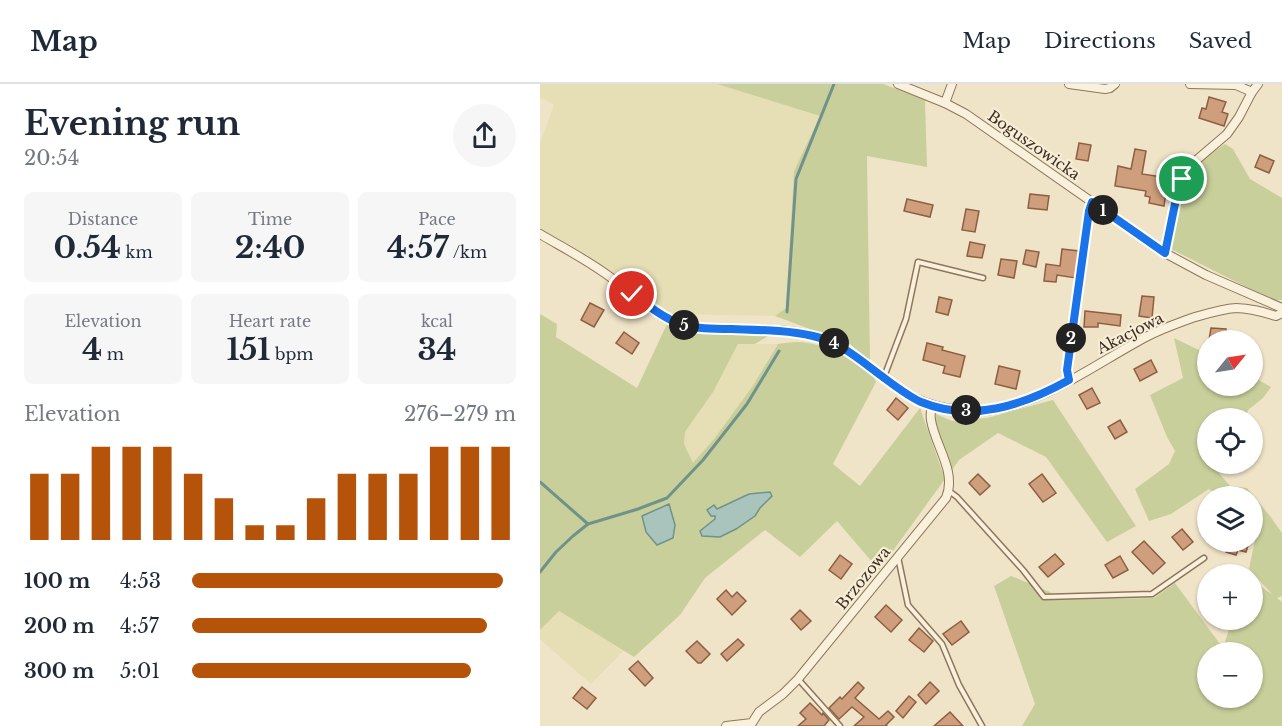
<!DOCTYPE html>
<html lang="en">
<head>
<meta charset="utf-8">
<style>
	:root { --surface:#fff; --page:#f6f6f7; --text:#1f2937; --muted:#747a83; --line:#e0e1e3; --accent:#b45309 }
	body { margin:0; font-family:"Libre Baskerville",serif; background:var(--page); color:var(--text); height:100vh; display:flex; flex-direction:column; font-size:22px; white-space:nowrap }
	* { box-sizing:border-box; margin:0 }
	p { font-size:20px; color:var(--muted) }
	.icon { flex:none; width:33px; height:33px; fill:none; stroke:currentColor; stroke-width:2; stroke-linecap:round; stroke-linejoin:round }
	.map { position:relative; flex:1; overflow:hidden }
	.panel { display:flex; flex-direction:column; background:var(--surface); width:540px }
	.panel>* { flex:none }
	.needle { width:39px; rotate:60deg }
	.fabs { position:absolute; left:657px; top:246px; display:grid; gap:12px }
	.fabs a { display:grid; place-items:center; width:66px; height:66px; border-radius:50%; background:var(--surface); box-shadow:0 2px 4px #0004; font-size:30px }
	.pin { position:absolute; display:grid; place-items:center; width:51px; height:51px; color:#fff; margin:-26px; border:3px solid #fff; border-radius:50%; box-shadow:0 2px 6px #0007 }
	.km { position:absolute; width:30px; height:30px; margin:-15px; border-radius:50%; background:#222; color:#fff; font-size:16px; line-height:30px; text-align:center }
	.round { display:grid; place-items:center; flex:none; width:63px; height:63px; border-radius:32px; background:var(--page) }
	.headline { display:flex; align-items:center; justify-content:space-between; height:102px; padding:0 24px }
	h1 { font-size:33px; font-weight:800; line-height:45px }
	.metrics { display:grid; grid-template-columns:repeat(3,1fr); gap:9px; height:102px; padding:6px 24px }
	.metrics div { display:grid; align-content:center; border-radius:9px; background:var(--page); text-align:center }
	.metrics b { font-size:30px; font-weight:800 }
	.metrics small { font-size:16px; font-weight:400 }
	.metrics p { font-size:16px }
	.chart { height:168px; padding:12px 24px }
	.chart p { display:flex; justify-content:space-between }
	.chart svg { width:100%; height:108px; margin-top:6px; stroke:var(--accent); stroke-width:6 }
	ul { padding:0 24px; list-style:none; font-size:20px }
	li { display:grid; grid-template-columns:96px 72px 1fr; align-items:center; height:45px }
	li i { height:15px; border-radius:8px; background:var(--accent) }
	header { display:flex; align-items:center; gap:36px; box-sizing:border-box; height:84px; padding:0 30px; background:var(--surface); border-bottom:2px solid var(--line) }
	header strong { font-size:28px }
	nav { display:flex; gap:33px; margin-inline-start:auto; font-size:21px }
	main { display:flex; flex:1; min-height:0 }
	.map>svg:first-child { display:block }
	.farmland { fill:#e6deb5 }
	.green { fill:#c9cf9b; fill-rule:evenodd }
	.water { fill:#a9c4bc; stroke:#6f938a; stroke-width:1.5 }
	.lines { fill:none; stroke-linecap:round; stroke-linejoin:round }
	.stream { stroke:#6f938a; stroke-width:3 }
	.building { fill:#cf9f7d; stroke:#8d5f41; stroke-width:1.5 }
	.service-casing { stroke:#8d765c; stroke-width:7 }
	.minor-casing { stroke:#8d765c; stroke-width:10 }
	.service { stroke:#faf1dc; stroke-width:4 }
	.minor { stroke:#faf1dc; stroke-width:8 }
	.route-casing { stroke:#fff; stroke-width:12 }
	.route { stroke:#1a73e8; stroke-width:8 }
	.labels { text-anchor:middle; dominant-baseline:central; stroke-width:4.5; stroke-linejoin:round; paint-order:stroke }
	.street-label { font-size:15px; fill:#3d2e20; stroke:#f7eed8 }
</style>
</head>
<body>
<header>
<strong>Map</strong>
<nav><a>Map</a><a>Directions</a><a>Saved</a></nav>
</header>
<main>
<section class="panel">
<div class="headline"><div><h1>Evening run</h1><p>20:54</p></div><a class="round"><svg class="icon" aria-label="share" viewBox="0 0 24 24"><path d="M12 15V3M7 8l5-5 5 5M5 13v7h14v-7"/></svg></a></div>
<div class="metrics">
<div><p>Distance</p><b>0.54<small> km</small></b></div>
<div><p>Time</p><b>2:40</b></div>
<div><p>Pace</p><b>4:57<small> /km</small></b></div>
</div>
<div class="metrics">
<div><p>Elevation</p><b>4<small> m</small></b></div>
<div><p>Heart rate</p><b>151<small> bpm</small></b></div>
<div><p>kcal</p><b>34</b></div>
</div>
<div class="chart"><p><span>Elevation</span>276–279 m</p>
<svg viewBox="0 0 160 44" preserveAspectRatio="none"><path d="M5 44V17M15 44V17M25 44V6M35 44V6M45 44V6M55 44V17M65 44V27M75 44V38M85 44V38M95 44V27M105 44V17M115 44V17M125 44V17M135 44V6M145 44V6M155 44V6"/></svg>
</div>
<ul>
<li><b>100 m</b>4:53<i style="width:96%"></i></li>
<li><b>200 m</b>4:57<i style="width:91%"></i></li>
<li><b>300 m</b>5:01<i style="width:86%"></i></li>
</ul>
</section>
<div class="map">
<svg width="742" height="642" viewBox="0 0 742 642">
	<rect width="100%" height="100%" fill="#f0e4c8"/>
	<!-- farmland -->
	<g class="farmland">
		<polygon points="0,0 177,0 280,32 254,87 246,224 235,232 131,230 100,206 0,145 0,60 14,20 0,14"/>
		<polygon points="198,260 238,260 212,303 174,355 153,380 144,360 145,348 173,308"/>
		<polygon points="19,527 83,567 51,600 0,555 0,546"/>
	</g>
	<!-- green -->
	<g class="green">
		<polygon points="177,0 343,0 385,16 387,83 327,72 330,277 310,260 235,232 246,224 254,87 280,32"/>
		<path d="M685,60L693,65L710,95L742,114V216H732L631,165C635,141 637,102 654,83C663,74 675,67 685,60Z"/>
		<path d="M0,230L17,240L16,253L97,304L127,240L145,249L228,252L215,260H198L173,308L145,348L144,360L153,379L174,355L212,303L238,260C244,259 251,258 257,258C278,257 330,278 336,298L293,380L320,402L380,324L405,395L339,486L297,437L260,473L225,446L165,494L140,531L94,573L19,527L0,546Z"/>
		<path d="M634,254L667,270L668,302H712L713,293L731,303L723,314L708,326L705,334H668V380H673L679,389L690,402L707,404L730,432L742,449V512L737,514L742,518V642H482L495,620L454,502L471,492L510,508L516,516L614,514L635,499L683,564L692,536H712L713,497L733,511L709,485L717,446L713,442L712,412H678L669,405L631,430L609,437L595,405L629,380L635,367L627,353L610,311L643,294ZM668,568H712V614H668Z"/>
		<polygon points="513,316 596,442 567,458 506,373 458,349 419,376 412,386 395,336 396,330 412,337 447,334"/>
	</g>
	<!-- water -->
	<g class="water">
		<polygon points="230,408 232,412 220,424 215,432 196,445 180,453 162,452 160,447 175,435 175,432 171,432 167,426 174,421 177,425 209,410"/>
		<polygon points="129,420 135,441 133,454 117,461 106,448 102,432"/>
	</g>
	<g class="lines">
		<!-- stream -->
		<g class="stream">
			<polyline points="247,228 256,95 294,0"/>
			<polyline points="0,398 48,440"/>
			<polyline points="0,488 16,468 33,452 48,440 98,425 127,414 163,376 207,320 239,267"/>
		</g>
	</g>
	<!-- building -->
	<g class="building">
		<polygon points="669,13 686,18 682,28 688,30 684,42 659,34 662,24 666,25"/>
		<polygon points="539,59 551,61 548,77 536,75"/>
		<polygon points="595,65 606,67 602,90 628,94 624,122 609,119 610,113 605,112 606,107 575,102 578,82 591,85"/>
		<polygon points="720,71 734,77 729,89 715,83"/>
		<polygon points="490,110 509,112 507,126 488,124"/>
		<polygon points="367,115 393,121 390,133 364,127"/>
		<polygon points="426,125 439,127 435,148 422,146"/>
		<polygon points="430,158 445,161 442,174 427,172"/>
		<polygon points="522,165 539,167 536,194 517,191 516,198 504,197 506,180 520,182"/>
		<polygon points="486,166 499,168 496,183 483,180"/>
		<polygon points="461,175 477,177 474,194 458,191"/>
		<polygon points="602,212 614,213 612,234 599,232"/>
		<polygon points="399,213 412,216 408,231 396,228"/>
		<polygon points="50,219 64,226 54,243 41,236"/>
		<polygon points="545,227 581,231 580,242 558,239 558,243 544,243"/>
		<polygon points="671,244 686,245 685,256 669,256"/>
		<polygon points="84,248 99,259 92,270 76,259"/>
		<polygon points="387,259 403,263 402,266 425,272 420,293 403,289 405,282 383,276"/>
		<polygon points="611,276 617,288 600,297 594,285"/>
		<polygon points="459,282 480,287 476,305 455,300"/>
		<polygon points="552,304 560,319 547,325 539,311"/>
		<polygon points="356,314 368,324 358,336 347,326"/>
		<polygon points="580,336 587,348 575,355 568,343"/>
		<polygon points="438,390 450,402 440,411 429,399"/>
		<polygon points="502,390 516,409 503,418 489,400"/>
		<polygon points="642,445 653,458 643,466 632,453"/>
		<polygon points="604,457 625,479 613,490 592,468"/>
		<polygon points="679,458 709,458 706,468 698,466 696,471 686,468 688,462 679,459"/>
		<polygon points="515,470 524,480 508,493 499,483"/>
		<polygon points="300,471 312,480 301,495 289,486"/>
		<polygon points="580,472 588,486 573,494 565,481"/>
		<polygon points="186,506 192,513 197,508 206,517 192,531 177,515"/>
		<polygon points="346,521 362,536 351,548 335,533"/>
		<polygon points="260,526 271,537 261,546 251,535"/>
		<polygon points="421,537 429,548 412,561 403,550"/>
		<polygon points="379,544 393,557 384,568 369,556"/>
		<polygon points="198,555 204,561 187,577 181,570"/>
		<polygon points="157,557 170,570 161,579 158,579 146,567"/>
		<polygon points="98,577 113,594 105,602 89,585"/>
		<polygon points="318,598 324,604 315,614 339,635 348,627 354,633 346,641 347,642 314,642 324,633 312,623 299,635 289,624 300,613 302,615"/>
		<polygon points="390,598 399,607 386,620 378,611"/>
		<polygon points="42,603 56,614 47,625 33,614"/>
		<polygon points="369,612 376,618 363,634 356,627"/>
		<polygon points="270,619 282,631 283,629 289,636 284,642 258,642 266,635 260,629"/>
		<polygon points="410,628 423,642 394,642"/>
	</g>
	<g class="lines">
		<defs>
			<g id="service">
				<polyline points="344,293 366,235 378,178 443,194"/>
				<polyline points="529,296 527,286 549,127 552,118"/>
				<polyline points="409,407 417,413 483,486 504,513 612,510 664,474"/>
				<polyline points="358,473 368,521 402,560 419,601 442,642"/>
				<polyline points="259,596 300,642"/>
			</g>
			<g id="minor">
				<polyline points="358,0 405,19 426,30 625,169 666,191 742,224"/>
				<polyline points="529,0 565,5 570,4 575,0"/>
				<polyline points="650,0 696,1 712,8"/>
				<polyline points="405,19 412,0"/>
				<path d="M0,150C22,163 45,175 66,190C89,206 114,232 141,240C152,244 165,244 177,245C214,246 254,242 289,257C307,264 323,277 338,289C365,311 384,322 419,326C428,327 437,328 446,327C504,320 555,280 606,253C621,245 636,240 652,234C666,230 681,225 696,224C710,224 723,228 736,232L742,229"/>
				<polyline points="625,169 636,115 642,95 653,79 687,50 699,33 712,8 718,0"/>
				<path d="M186,642L212,639L219,628L243,610L258,595L406,414C417,387 395,362 391,336C390,331 391,326 392,322"/>
			</g>
		</defs>
		<!-- service casing -->
		<use href="#service" class="service-casing"/>
		<!-- minor casing -->
		<use href="#minor" class="minor-casing"/>
		<!-- service -->
		<use href="#service" class="service"/>
		<!-- minor -->
		<use href="#minor" class="minor"/>
	</g>
	<g class="lines">
		<defs>
			<path id="route" d="M92,210C107,220 121,233 138,239C154,245 174,245 192,245C219,246 247,246 273,252C301,258 321,277 343,293C355,302 368,312 381,318C432,339 484,321 529,296L527,286L549,127L552,118L625,169L636,115L642,95"/>
		</defs>
		<!-- route casing -->
		<use href="#route" class="route-casing"/>
		<!-- route -->
		<use href="#route" class="route"/>
	</g>
	<g class="labels">
		<!-- street labels -->
		<g class="street-label">
			<text transform="translate(494 61) rotate(35)">Boguszowicka</text>
			<text transform="translate(590 249) rotate(-27)">Akacjowa</text>
			<text transform="translate(323 494) rotate(-51)">Brzozowa</text>
		</g>
	</g>
</svg>
<div class="fabs">
<a><svg class="needle" viewBox="-14 -14 28 28"><path d="M0-13l5 13h-10z" fill="#e53935"/><path d="M0 13l5-13h-10z" fill="#747a83"/></svg></a>
<a><svg class="icon" aria-label="locate" viewBox="0 0 24 24"><circle cx="12" cy="12" r="6"/><path d="M12 2v4M12 18v4M2 12h4M18 12h4"/></svg></a>
<a><svg class="icon" aria-label="layers" viewBox="0 0 24 24"><path d="M12 4l9 5-9 5-9-5zM3 14l9 5 9-5"/></svg></a>
<a>+</a>
<a>−</a>
</div>
<div class="pin" style="left:642px;top:95px;background:#1e9e55"><svg class="icon" aria-label="arrive" viewBox="0 0 24 24"><path d="M6 21V4h12l-3 4 3 4H6"/></svg></div>
<div class="pin" style="left:92px;top:210px;background:#d93025"><svg class="icon" aria-label="check" viewBox="0 0 24 24"><path d="M5 12l5 5 9-10"/></svg></div>
<b class="km" style="left:563px;top:126px">1</b>
<b class="km" style="left:531px;top:254px">2</b>
<b class="km" style="left:426px;top:326px">3</b>
<b class="km" style="left:294px;top:259px">4</b>
<b class="km" style="left:144px;top:241px">5</b>
</div>
</main>
</body>
</html>
